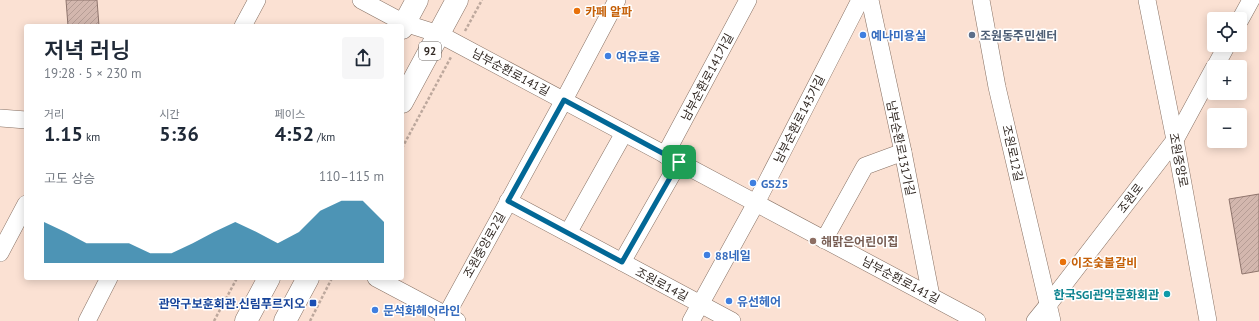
<!DOCTYPE html>
<html lang="ko">
<head>
<meta charset="utf-8">
<style>
	:root { --surface:#fff; --page:#f6f6f7; --text:#1f2937; --muted:#747a83; --accent:#026896 }
	body { margin:0; font-family:"PT Sans","Noto Sans KR",sans-serif; background:var(--page); color:var(--text); height:100vh; display:flex; flex-direction:column; font-size:15px; white-space:nowrap }
	* { box-sizing:border-box; margin:0 }
	p { font-size:13px; color:var(--muted) }
	.icon { flex:none; width:22px; height:22px; fill:none; stroke:currentColor; stroke-width:2; stroke-linecap:round; stroke-linejoin:round }
	.map { position:relative; flex:1; overflow:hidden }
	.drawer { position:absolute; left:24px; top:24px; width:380px; height:256px; display:flex; flex-direction:column; background:var(--surface); border-radius:4px; box-shadow:0 2px 10px #0003 }
	.drawer>* { flex:none }
	.tools { position:absolute; left:1207px; top:12px; display:grid; gap:8px }
	.tools a { display:grid; place-items:center; width:40px; height:40px; border-radius:4px; background:var(--surface); box-shadow:0 2px 10px #0003; font-size:20px }
	.pin { position:absolute; display:grid; place-items:center; width:34px; height:34px; color:#fff; margin:-17px; border-radius:8px; box-shadow:0 2px 6px #0006 }
	.round { display:grid; place-items:center; flex:none; width:42px; height:42px; border-radius:4px; background:var(--page) }
	.headline { display:flex; align-items:center; justify-content:space-between; height:68px; padding:0 20px }
	h1 { font-size:22px; font-weight:600; line-height:30px }
	.figures { display:grid; grid-template-columns:repeat(3,1fr); gap:6px; height:68px; padding:4px 20px }
	.figures div { display:grid; align-content:center }
	.figures b { font-size:20px; font-weight:600 }
	.figures small { font-size:11px; font-weight:400 }
	.figures p { font-size:11px }
	.chart { height:112px; padding:8px 20px }
	.chart p { display:flex; justify-content:space-between }
	.chart svg { width:100%; height:72px; margin-top:4px; fill:var(--accent); opacity:.7 }
	.map>svg:first-child { display:block }
	.building { fill:url(#building-hatch); stroke:#8e746c }
	.lines { fill:none; stroke-linecap:round; stroke-linejoin:round }
	.minor-casing { stroke:#877164; stroke-width:18 }
	.major-casing { stroke:#877164; stroke-width:23 }
	.path { stroke:#bda89d; stroke-width:2.5; stroke-dasharray:3 2; stroke-linecap:butt }
	.minor { stroke:#fff; stroke-width:17 }
	.major { stroke:#fff; stroke-width:22 }
	.route-casing { stroke:#fff; stroke-width:8 }
	.route { stroke:#026896; stroke-width:5 }
	.food-dot { fill:#e8710a; stroke:#fff; stroke-width:1.5 }
	.shop-dot { fill:#3f7fe0; stroke:#fff; stroke-width:1.5 }
	.service-dot { fill:#5c6f8a; stroke:#fff; stroke-width:1.5 }
	.education-dot { fill:#8d6e63; stroke:#fff; stroke-width:1.5 }
	.culture-dot { fill:#0f9aa8; stroke:#fff; stroke-width:1.5 }
	.transit-dot { fill:#1a4fb4; stroke:#fff; stroke-width:1.5 }
	.labels { text-anchor:middle; dominant-baseline:central; stroke-width:3; stroke-linejoin:round; paint-order:stroke }
	.shield { fill:#fff; stroke:#6f6865; stroke-width:1 }
	.shield-label { font-size:11px; font-weight:bold; fill:#312823 }
	.food-label { font-size:12px; font-weight:bold; fill:#c56008; stroke:#fff; text-anchor:start }
	.shop-label { font-size:12px; font-weight:bold; fill:#366cbe; stroke:#fff; text-anchor:start }
	.service-label { font-size:12px; font-weight:bold; fill:#4e5e75; stroke:#fff; text-anchor:start }
	.street-label { font-size:12px; fill:#312823; stroke:#fff }
	.education-label { font-size:12px; font-weight:bold; fill:#785e54; stroke:#fff; text-anchor:start }
	.culture-label { font-size:12px; font-weight:bold; fill:#0d838f; stroke:#fff; text-anchor:end }
	.transit-label { font-size:12px; font-weight:bold; fill:#164399; stroke:#fff; text-anchor:end }
</style>
</head>
<body>
<div class="map">
<svg width="1259" height="321" viewBox="0 0 1259 321">
	<defs>
		<pattern id="building-hatch" width="6" height="6" patternUnits="userSpaceOnUse"><rect width="6" height="6" fill="#d3b7ae"/><path d="M-1 1l2-2M0 6l6-6M5 7l2-2" fill="none" stroke="#b69d95"/></pattern>
	</defs>
	<rect width="100%" height="100%" fill="#fbe1d3"/>
	<!-- building -->
	<g class="building">
		<polygon points="66,0 97,0 99,26 68,26"/>
		<polygon points="1259,194 1259,271 1242,274 1229,199"/>
	</g>
	<g class="lines">
		<defs>
			<g id="minor">
				<polyline points="361,0 404,23 439,34 977,321"/>
				<polyline points="870,0 903,152 931,296"/>
				<polyline points="981,0 997,87 1052,321"/>
				<polyline points="1147,0 1175,140 1208,321"/>
				<polyline points="1240,20 1251,0"/>
				<polyline points="243,26 257,0"/>
				<polyline points="1215,67 1227,45"/>
				<polyline points="0,118 26,120"/>
				<polyline points="665,155 748,0"/>
				<polyline points="508,201 732,321"/>
				<polyline points="568,233 624,133"/>
				<polyline points="824,240 865,166 903,152"/>
				<polyline points="0,253 26,204"/>
				<polyline points="622,262 679,162"/>
				<polyline points="376,278 457,321"/>
				<polyline points="87,321 109,278"/>
				<polyline points="443,321 564,100 617,0"/>
				<polyline points="691,321 756,203 860,0"/>
				<polyline points="1035,321 1048,305 1175,140 1214,68"/>
			</g>
			<g id="major">
				<polyline points="402,28 417,0"/>
				<polyline points="402,102 457,0"/>
				<polyline points="246,321 269,278"/>
				<polyline points="285,321 308,278"/>
			</g>
		</defs>
		<!-- minor casing -->
		<use href="#minor" class="minor-casing"/>
		<!-- major casing -->
		<use href="#major" class="major-casing"/>
		<!-- path -->
		<g class="path">
			<polyline points="465,31 482,0"/>
			<polyline points="402,148 451,57"/>
			<polyline points="214,321 237,278"/>
			<polyline points="310,321 332,278"/>
		</g>
		<!-- minor -->
		<use href="#minor" class="minor"/>
		<!-- major -->
		<use href="#major" class="major"/>
	</g>
	<g class="lines">
		<defs>
			<polygon id="route" points="564,100 679,162 622,262 508,201"/>
		</defs>
		<!-- route casing -->
		<use href="#route" class="route-casing"/>
		<!-- route -->
		<use href="#route" class="route"/>
	</g>
	<!-- markers -->
	<g class="food-dot">
		<circle cx="577" cy="11" r="4"/>
		<circle cx="1063" cy="262" r="4"/>
	</g>
	<g class="shop-dot">
		<circle cx="863" cy="35" r="4"/>
		<circle cx="608" cy="56" r="4"/>
		<circle cx="753" cy="183" r="4"/>
		<circle cx="707" cy="255" r="4"/>
		<circle cx="729" cy="301" r="4"/>
		<circle cx="375" cy="310" r="4"/>
	</g>
	<circle class="service-dot" cx="972" cy="35" r="4"/>
	<circle class="education-dot" cx="813" cy="241" r="4"/>
	<circle class="culture-dot" cx="1167" cy="294" r="4"/>
	<rect class="transit-dot" x="309" y="299" width="8" height="8" rx="2"/>
	<g class="labels">
		<!-- shield labels -->
		<rect class="shield" x="419" y="42" width="22" height="18" rx="3"/>
		<g class="shield-label">
			<text x="430" y="51">92</text>
		</g>
		<!-- food labels -->
		<g class="food-label">
			<text x="585" y="11">카페 알파</text>
			<text x="1071" y="262">이조숯불갈비</text>
		</g>
		<!-- shop labels -->
		<g class="shop-label">
			<text x="871" y="35">예나미용실</text>
			<text x="616" y="56">여유로움</text>
			<text x="761" y="183">GS25</text>
			<text x="715" y="255">88네일</text>
			<text x="737" y="301">유선헤어</text>
			<text x="383" y="310">문석화헤어라인</text>
		</g>
		<!-- service labels -->
		<g class="service-label">
			<text x="980" y="35">조원동주민센터</text>
		</g>
		<!-- street labels -->
		<g class="street-label">
			<text transform="translate(511 72) rotate(28)">남부순환로141길</text>
			<text transform="translate(707 77) rotate(-62)">남부순환로141가길</text>
			<text transform="translate(799 119) rotate(-63)">남부순환로143가길</text>
			<text transform="translate(901 148) rotate(78)">남부순환로131가길</text>
			<text transform="translate(1013 153) rotate(77)">조원로12길</text>
			<text transform="translate(1179 160) rotate(79)">조원중앙로</text>
			<text transform="translate(1130 198) rotate(-53)">조원로</text>
			<text transform="translate(484 245) rotate(-61)">조원중앙로2길</text>
			<text transform="translate(901 280) rotate(28)">남부순환로141길</text>
			<text transform="translate(662 284) rotate(28)">조원로14길</text>
		</g>
		<!-- education labels -->
		<g class="education-label">
			<text x="821" y="241">해맑은어린이집</text>
		</g>
		<!-- culture labels -->
		<g class="culture-label">
			<text x="1159" y="294">한국SGI관악문화회관</text>
		</g>
		<!-- transit labels -->
		<g class="transit-label">
			<text x="305" y="303">관악구보훈회관.신림푸르지오</text>
		</g>
	</g>
</svg>
<div class="tools">
<a><svg class="icon" aria-label="locate" viewBox="0 0 24 24"><circle cx="12" cy="12" r="6"/><path d="M12 2v4M12 18v4M2 12h4M18 12h4"/></svg></a>
<a>+</a>
<a>−</a>
</div>
<div class="pin" style="left:679px;top:162px;background:#1e9e55"><svg class="icon" aria-label="arrive" viewBox="0 0 24 24"><path d="M6 21V4h12l-3 4 3 4H6"/></svg></div>
<section class="drawer">
<div class="headline"><div><h1>저녁 러닝</h1><p>19:28 · 5 × 230 m</p></div><a class="round"><svg class="icon" aria-label="share" viewBox="0 0 24 24"><path d="M12 15V3M7 8l5-5 5 5M5 13v7h14v-7"/></svg></a></div>
<div class="figures">
<div><p>거리</p><b>1.15<small> km</small></b></div>
<div><p>시간</p><b>5:36</b></div>
<div><p>페이스</p><b>4:52<small> /km</small></b></div>
</div>
<div class="chart"><p><span>고도 상승</span>110–115 m</p>
<svg viewBox="0 0 160 44" preserveAspectRatio="none"><path d="M0 44V19L10 25L20 32L30 32L40 32L50 38L60 38L70 32L80 25L90 19L100 25L110 32L120 25L130 12L140 6L150 6L160 19V44z"/></svg>
</div>
</section>
</div>
</body>
</html>
